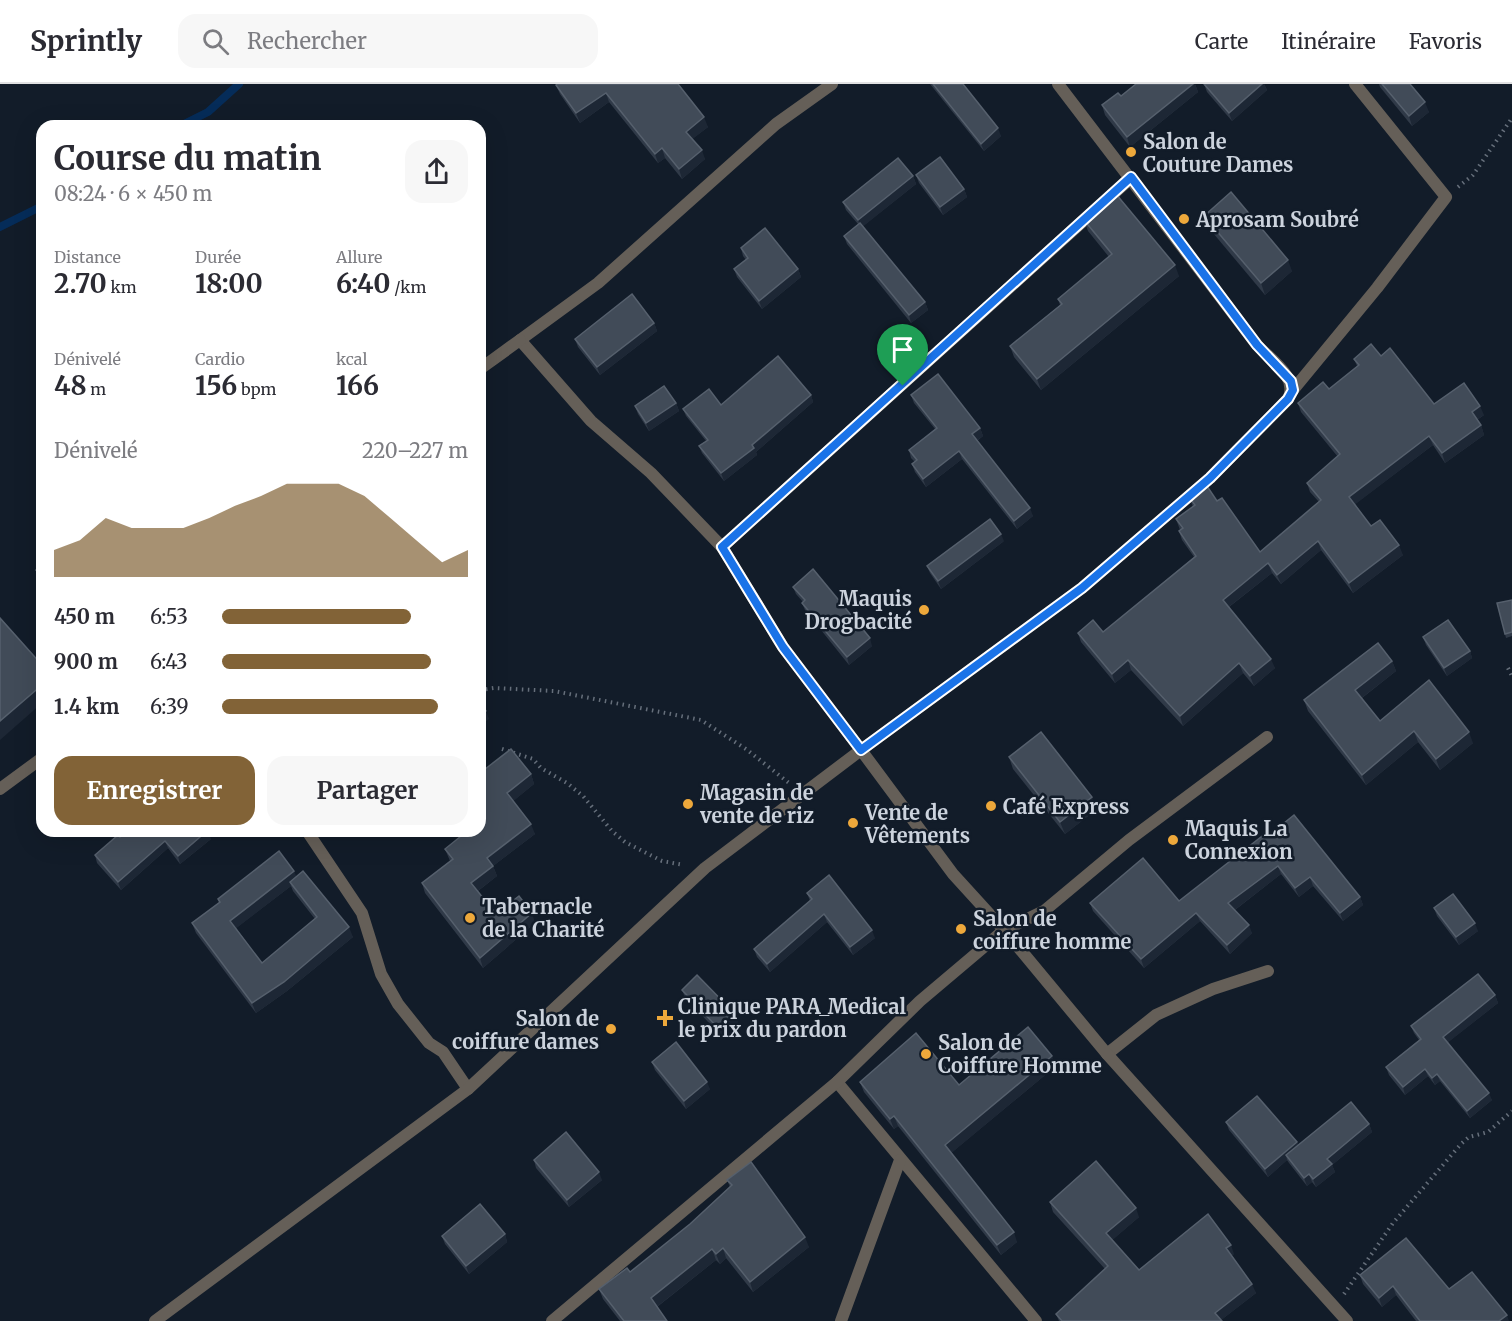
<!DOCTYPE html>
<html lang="fr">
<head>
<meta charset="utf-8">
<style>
	:root { --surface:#fff; --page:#f7f7f7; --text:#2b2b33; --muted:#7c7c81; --line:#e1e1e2; --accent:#826337 }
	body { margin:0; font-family:Merriweather,serif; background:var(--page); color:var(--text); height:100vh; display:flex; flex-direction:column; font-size:22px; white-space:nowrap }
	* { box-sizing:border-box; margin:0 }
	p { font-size:20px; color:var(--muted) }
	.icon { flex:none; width:33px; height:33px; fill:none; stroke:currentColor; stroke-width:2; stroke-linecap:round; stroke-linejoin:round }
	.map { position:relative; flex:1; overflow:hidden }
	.side { position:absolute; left:36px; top:36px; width:450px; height:717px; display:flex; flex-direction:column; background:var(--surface); border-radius:18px; box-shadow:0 6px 24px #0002 }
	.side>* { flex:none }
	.pin { position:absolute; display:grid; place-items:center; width:51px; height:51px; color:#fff; margin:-62px -26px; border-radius:50% 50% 50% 0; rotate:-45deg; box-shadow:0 0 6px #0007 }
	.pin .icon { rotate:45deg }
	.round { display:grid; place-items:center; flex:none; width:63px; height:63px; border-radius:18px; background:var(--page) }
	.headline { display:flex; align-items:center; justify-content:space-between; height:102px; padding:0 18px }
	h1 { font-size:33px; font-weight:700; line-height:45px }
	.metrics { display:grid; grid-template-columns:repeat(3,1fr); gap:9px; height:102px; padding:6px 18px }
	.metrics div { display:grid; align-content:center }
	.metrics b { font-size:26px; font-weight:700 }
	.metrics small { font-size:16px; font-weight:400 }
	.metrics p { font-size:16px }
	.chart { height:168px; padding:12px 18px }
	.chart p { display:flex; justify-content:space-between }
	.chart svg { width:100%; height:108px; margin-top:6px; fill:var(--accent); opacity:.7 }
	.button { display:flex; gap:12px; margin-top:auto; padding:12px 18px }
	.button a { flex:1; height:69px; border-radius:18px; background:var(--accent); color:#fff; font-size:24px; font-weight:700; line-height:69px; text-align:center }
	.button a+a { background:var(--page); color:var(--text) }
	ul { padding:0 18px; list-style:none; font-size:20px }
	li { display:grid; grid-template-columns:96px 72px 1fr; align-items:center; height:45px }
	li i { height:15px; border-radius:8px; background:var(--accent) }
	header { display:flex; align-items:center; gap:36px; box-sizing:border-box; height:84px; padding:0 30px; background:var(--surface); border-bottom:2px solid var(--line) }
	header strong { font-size:28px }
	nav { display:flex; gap:33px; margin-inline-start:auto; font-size:21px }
	.search { width:420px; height:54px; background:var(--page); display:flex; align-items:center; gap:15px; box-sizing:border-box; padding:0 21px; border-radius:18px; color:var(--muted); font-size:22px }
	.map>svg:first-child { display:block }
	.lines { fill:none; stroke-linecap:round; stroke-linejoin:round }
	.stream { stroke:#052c59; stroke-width:8 }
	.path { stroke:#666f7b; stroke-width:4; stroke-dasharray:1.5 4.5; stroke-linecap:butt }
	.minor { stroke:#655f58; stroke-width:12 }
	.wall { fill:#303a48; fill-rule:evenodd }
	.shaded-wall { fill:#1d2735 }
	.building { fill:#414b58; stroke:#56606d; stroke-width:1.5 }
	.route-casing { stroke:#fff; stroke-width:12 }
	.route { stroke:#1a73e8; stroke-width:8 }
	.poi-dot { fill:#eda83b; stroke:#121c29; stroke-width:2 }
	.labels { text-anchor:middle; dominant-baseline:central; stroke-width:5; stroke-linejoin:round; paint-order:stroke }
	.poi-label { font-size:20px; font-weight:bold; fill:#ccd3dd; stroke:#121c29; text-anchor:start }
</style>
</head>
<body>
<header>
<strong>Sprintly</strong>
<div class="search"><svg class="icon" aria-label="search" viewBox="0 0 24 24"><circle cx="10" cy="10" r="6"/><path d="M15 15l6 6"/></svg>Rechercher</div>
<nav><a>Carte</a><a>Itinéraire</a><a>Favoris</a></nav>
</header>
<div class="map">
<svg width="1512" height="1237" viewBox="0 0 1512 1237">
	<rect width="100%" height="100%" fill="#121c29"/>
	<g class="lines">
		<!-- stream -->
		<g class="stream">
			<polyline points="180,42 208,28 239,0"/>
			<polyline points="0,143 42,122"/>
		</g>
		<!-- path -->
		<g class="path">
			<polyline points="1458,103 1473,91 1512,34"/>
			<polyline points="1508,584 1512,592"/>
			<polyline points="480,606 494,604 554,607 701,636 746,665 789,699"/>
			<polyline points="502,665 533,675 541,684 567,699 583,712 612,747 625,758 662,777 684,781"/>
			<polyline points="1344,1210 1393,1139 1461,1060 1469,1053 1488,1048 1512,1027"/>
		</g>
		<!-- minor -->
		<g class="minor">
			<path d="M832,0L776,40L598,199L520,256L591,337L651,389L722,463L783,563L861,666L1082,504L1210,394L1288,315C1299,293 1271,276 1257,261L1058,0"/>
			<polyline points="480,285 520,256"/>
			<polyline points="1293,306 1377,204 1446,113 1355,0"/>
			<polyline points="722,463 1131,94"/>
			<polyline points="0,705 42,674"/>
			<polyline points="307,747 362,829 381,890 398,920 429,959 443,968 468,1005"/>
			<polyline points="1107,970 1156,931 1213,905 1268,887"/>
			<polyline points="837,998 1036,1237"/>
			<polyline points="155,1237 468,1005 705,784 861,666 953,790 1004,846 1044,827 1129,756 1267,653"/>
			<polyline points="552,1237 837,998 920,917 1004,846 1107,970 1347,1237"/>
			<polyline points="841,1237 900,1076"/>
		</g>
	</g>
	<!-- wall -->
	<g class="wall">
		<polygon points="678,0 708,43 692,55 705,75 682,95 665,74 658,79 609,18 580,39 560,10 556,1"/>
		<polygon points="930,0 963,0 1001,52 984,67"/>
		<polygon points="1136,0 1195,0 1198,8 1130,63 1105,31 1102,21 1121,12"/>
		<polygon points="1204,0 1264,0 1267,6 1232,37 1207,8"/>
		<polygon points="1379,0 1410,0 1429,28 1412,42 1380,3"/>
		<polygon points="916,91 964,105 967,113 943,131 919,99"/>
		<polygon points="913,92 916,100 863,142 925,218 928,226 911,239 847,160 844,152 858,140 846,126 843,118"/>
		<polygon points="1204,132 1292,187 1265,211 1208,143"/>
		<polygon points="1084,136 1179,192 1041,306 1014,273 1010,262 1060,221 1058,215 1109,173 1088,147"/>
		<polygon points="741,164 798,185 801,193 762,225 737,193 734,185 746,176 743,172"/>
		<polygon points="654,239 657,247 600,291 578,263 575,255"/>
		<polygon points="1381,272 1434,320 1484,331 1477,336 1481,341 1484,351 1445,379 1433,361 1355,420 1371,442 1403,471 1353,509 1321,466 1281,500 1272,489 1229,523 1275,584 1254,602 1243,589 1183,642 1131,586 1115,599 1081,558 1078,549 1103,548 1194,473 1182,456 1179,447 1180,446 1176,435 1193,423 1189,413 1217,417 1260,468 1319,418 1310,408 1307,399 1338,373 1301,328 1298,319 1329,305 1357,282 1354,275"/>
		<polygon points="811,311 813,318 756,368 757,371 724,397 702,369 699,362 706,357 686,332 683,325"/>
		<polygon points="911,311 980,344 983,352 977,357 1033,432 1017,445 962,375 926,403 915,388 912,380 915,378 911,374 909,366 935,345 914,319"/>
		<polygon points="676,319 679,327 649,347 638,330 635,322"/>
		<polygon points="1004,457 941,505 930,489 927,482"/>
		<polygon points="42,481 42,498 39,494 36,486"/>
		<polygon points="793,503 872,562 849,581 805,526 802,519 803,518 796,510"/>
		<polygon points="1512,516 1512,552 1506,554 1505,550"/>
		<polygon points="1423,553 1470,567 1472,574 1447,592 1426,561"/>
		<polygon points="1392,577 1396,587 1362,614 1380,637 1473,659 1440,686 1418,658 1366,701 1308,627 1304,616"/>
		<polygon points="1009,673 1097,725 1065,750 1013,685"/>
		<polygon points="531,690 534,700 513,717 535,750 493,782 497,792 478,807 496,830 535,839 483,884 425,809 422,799 450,777 445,765 463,751 461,747 480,747"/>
		<polygon points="1268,752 1360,813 1363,821 1343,837 1313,802 1299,813 1281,790 1235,826 1252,849 1230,870 1200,837 1144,884 1093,827 1090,819 1179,817"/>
		<polygon points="120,753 211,755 180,780 168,764 121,806 97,779 95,771"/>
		<path d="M297,792L353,853L287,907L256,929L196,849L192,839L219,819L218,815ZM291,802L293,807L315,835L262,879L236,844Z"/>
		<polygon points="807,809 875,854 853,871 827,838 770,888 757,873 754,865 810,817"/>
		<polygon points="1434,824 1478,847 1459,861 1437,832"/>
		<polygon points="682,906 738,938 721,952 685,913"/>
		<polygon points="1495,911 1498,919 1448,958 1492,1016 1470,1034 1440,997 1435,1001 1428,992 1405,1011 1389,991 1386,983 1419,956 1414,949 1411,942"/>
		<polygon points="652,978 710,1005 686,1025 655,986"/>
		<polygon points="1056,982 951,1069 1017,1158 1001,1171 898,1042 894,1045 864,1008 860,998 959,1001"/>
		<polygon points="1226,1038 1297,1058 1298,1062 1369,1040 1372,1048 1332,1081 1335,1088 1316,1103 1312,1098 1307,1102 1289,1079 1287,1076 1268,1093 1229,1046"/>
		<polygon points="534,1076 602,1096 569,1123 536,1084"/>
		<polygon points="727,1096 809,1163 753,1208 726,1174 720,1180 716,1176 657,1223 667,1237 620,1237 603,1215 599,1205 630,1188 690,1140 730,1103"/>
		<polygon points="1050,1118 1139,1133 1112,1156 1139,1186 1234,1170 1231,1172 1256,1209 1221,1236 1222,1237 1059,1237 1056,1230 1105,1185 1053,1128"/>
		<polygon points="505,1150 507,1158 469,1190 445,1160 442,1152"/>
		<polygon points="1360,1191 1449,1205 1509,1237 1416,1237 1396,1211 1382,1223 1363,1200"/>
	</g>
	<!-- shaded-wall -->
	<g class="shaded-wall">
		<polygon points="1193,0 1195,0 1198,8 1130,63 1127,53"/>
		<polygon points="1262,0 1264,0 1267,6 1232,37 1229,29"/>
		<polygon points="606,9 609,18 580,39 576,29"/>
		<polygon points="1425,18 1429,28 1412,42 1409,32"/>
		<polygon points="704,33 708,43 690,57 686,48"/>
		<polygon points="998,44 1001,52 984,67 981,60"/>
		<polygon points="662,64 665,74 658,79 655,70"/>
		<polygon points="702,66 705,75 682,95 679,85"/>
		<polygon points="913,92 916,100 861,144 858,136"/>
		<polygon points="964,105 967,113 943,131 940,123"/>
		<polygon points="1288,176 1292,187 1265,211 1261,199"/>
		<polygon points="1175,181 1179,192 1041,306 1037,295"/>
		<polygon points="798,185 801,193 762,225 759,217"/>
		<polygon points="925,218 928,226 911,239 909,231"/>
		<polygon points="654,239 657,247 600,291 597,283"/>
		<polygon points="811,311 813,318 756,368 757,371 724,397 721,389 752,361"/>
		<polygon points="676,319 679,327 649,347 646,339"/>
		<polygon points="1480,322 1484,331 1475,337 1472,328"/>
		<polygon points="1481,341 1484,351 1445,379 1442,369"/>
		<polygon points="980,344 983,352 975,358 972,350"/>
		<polygon points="1429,352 1433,361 1353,422 1349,413"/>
		<polygon points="959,367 962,375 926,403 923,395"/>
		<polygon points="1030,424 1033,432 1017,445 1014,437"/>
		<polygon points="1001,450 1004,457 941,505 938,497"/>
		<polygon points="1318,457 1321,466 1281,500 1277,491"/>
		<polygon points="1399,461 1403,471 1353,509 1349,499"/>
		<polygon points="1268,479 1272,489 1226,525 1223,516"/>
		<polygon points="870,554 872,562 849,581 847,573"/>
		<polygon points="1470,567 1472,574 1447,592 1444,584"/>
		<polygon points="1271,575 1275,584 1254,602 1250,592"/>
		<polygon points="1128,576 1131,586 1115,599 1112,590"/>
		<polygon points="1392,577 1396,587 1359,616 1355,606"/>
		<polygon points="1239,579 1243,589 1183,642 1180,632"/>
		<polygon points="42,601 42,619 0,656 0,637"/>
		<polygon points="486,627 489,635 480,642 480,632"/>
		<polygon points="1414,647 1418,658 1366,701 1362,691"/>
		<polygon points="1469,648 1473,659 1440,686 1436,675"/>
		<polygon points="531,690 534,700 511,719 507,709"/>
		<polygon points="1092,713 1097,725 1065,750 1060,738"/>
		<polygon points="531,740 535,750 493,782 497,792 475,809 471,799 487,774"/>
		<polygon points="208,747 211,755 180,780 178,772"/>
		<polygon points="165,757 168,764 121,806 118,798"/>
		<polygon points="1278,782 1281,790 1232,828 1228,819"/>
		<polygon points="294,787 298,796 290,798 291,802 234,846 230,837"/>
		<polygon points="1310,793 1313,802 1299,813 1295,804"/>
		<polygon points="1360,813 1363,821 1343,837 1340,829"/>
		<polygon points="532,829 535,839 483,884 480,874"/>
		<polygon points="1196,829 1200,837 1144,884 1141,875"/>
		<polygon points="824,830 827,838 770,888 767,880"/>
		<polygon points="1475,839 1478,847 1459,861 1456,853"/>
		<polygon points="1249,841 1252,849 1230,870 1227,861"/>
		<polygon points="349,843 353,853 287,907 256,929 252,919"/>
		<polygon points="872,846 875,854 853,871 850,863"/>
		<polygon points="1495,911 1498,919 1446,960 1443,953"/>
		<polygon points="736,931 738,938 721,952 719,945"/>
		<polygon points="1052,972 1056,982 949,1071 945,1061"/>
		<polygon points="1425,985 1428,992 1405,1011 1403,1003"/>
		<polygon points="1437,990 1440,997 1435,1001 1432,994"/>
		<polygon points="707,998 710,1005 686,1025 684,1017"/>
		<polygon points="1489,1009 1492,1016 1470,1034 1467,1027"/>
		<polygon points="894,1032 898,1042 894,1045 890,1035"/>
		<polygon points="1369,1040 1372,1048 1332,1081 1335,1088 1316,1103 1313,1095 1327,1075"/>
		<polygon points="1297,1058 1299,1066 1286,1071 1287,1076 1268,1093 1265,1085"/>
		<polygon points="599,1088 602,1096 569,1123 567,1116"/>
		<polygon points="1309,1090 1312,1098 1307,1102 1304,1094"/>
		<polygon points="1136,1124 1139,1133 1109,1159 1106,1149"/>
		<polygon points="1014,1148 1017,1158 1001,1171 997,1161"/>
		<polygon points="505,1150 507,1158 469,1190 466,1182"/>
		<polygon points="805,1153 809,1163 753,1208 750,1198"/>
		<polygon points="1231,1161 1234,1170 1229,1174 1226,1164"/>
		<polygon points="723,1164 726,1174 720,1180 716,1170"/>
		<polygon points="712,1165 716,1176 654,1225 651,1214"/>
		<polygon points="1252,1200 1256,1209 1220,1237 1215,1229"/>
		<polygon points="1393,1202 1396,1211 1382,1223 1379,1214"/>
		<polygon points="1507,1231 1509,1237 1499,1237"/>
	</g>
	<!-- building -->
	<g class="building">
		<polygon points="557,0 678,0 704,33 686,48 702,66 679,85 662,64 655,70 606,9 576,29 556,1"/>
		<polygon points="933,0 963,0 998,44 981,60"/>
		<polygon points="1136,0 1193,0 1127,53 1102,21 1118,9 1121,12"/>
		<polygon points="1204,0 1262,0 1229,29"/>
		<polygon points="1382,0 1410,0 1425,18 1409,32"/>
		<polygon points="940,73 964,105 940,123 916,91"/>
		<polygon points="898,74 913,92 858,136 843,118"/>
		<polygon points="1231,108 1288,176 1261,199 1204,132"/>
		<polygon points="1116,110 1175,181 1037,295 1010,262 1062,220 1058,215 1112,170 1084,136"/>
		<polygon points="860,139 925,218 909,231 844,152"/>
		<polygon points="765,144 798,185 759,217 734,185 748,174 741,164"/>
		<polygon points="632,210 654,239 597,283 575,255"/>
		<polygon points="1371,260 1381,272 1390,264 1434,320 1464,299 1480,322 1472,328 1481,341 1442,369 1429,352 1349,413 1371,442 1380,436 1399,461 1349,499 1318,457 1277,491 1268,479 1223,516 1271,575 1250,592 1239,579 1180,632 1128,576 1112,590 1078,549 1093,536 1103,548 1196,472 1179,447 1183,444 1176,435 1195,421 1189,413 1207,402 1217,417 1222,414 1260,468 1321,416 1307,399 1340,370 1298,319 1323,298 1329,305 1359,281 1354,275"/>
		<polygon points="778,272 811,311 752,361 754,364 721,389 699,362 708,356 683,325 709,305 721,321"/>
		<polygon points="938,290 980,344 972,350 1030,424 1014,437 959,367 923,395 912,380 917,376 909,366 937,344 911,311"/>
		<polygon points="664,302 676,319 646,339 635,322"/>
		<polygon points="990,435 1001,450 938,497 927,482"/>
		<polygon points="42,481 42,493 36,486"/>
		<polygon points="813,485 870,554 847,573 802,519 805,516 793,503"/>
		<polygon points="1512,516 1512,548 1505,550 1497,519"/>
		<polygon points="0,534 42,581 42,601 0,637"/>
		<polygon points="1448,536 1470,567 1444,584 1423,553"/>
		<polygon points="1378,559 1392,577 1355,606 1380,637 1429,596 1469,648 1436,675 1414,647 1362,691 1304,616"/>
		<polygon points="480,619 486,627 480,632"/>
		<polygon points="1041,648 1092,713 1060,738 1009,673"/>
		<polygon points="511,665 531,690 507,709 531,740 487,774 493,782 471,799 496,830 519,812 532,829 480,874 422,799 453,775 445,765 466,748 465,747 480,747 480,689"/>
		<polygon points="1294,731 1360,813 1340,829 1310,793 1295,804 1278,782 1228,819 1249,841 1227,861 1196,829 1141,875 1090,819 1143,774 1179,817 1266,749 1268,752"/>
		<polygon points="127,747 207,747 178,772 165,757 118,798 95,771 118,751 120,753"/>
		<polygon points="279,767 294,787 230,837 262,879 317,833 290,798 303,787 349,843 284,898 252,919 192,839 220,818 218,815"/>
		<polygon points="829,791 872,846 850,863 824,830 767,880 754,865 812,815 807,809"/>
		<polygon points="1453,810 1475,839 1456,853 1434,824"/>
		<polygon points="1478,890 1495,911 1443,953 1489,1009 1467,1027 1437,990 1432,994 1425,985 1403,1003 1386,983 1421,955 1411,942"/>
		<polygon points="697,891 736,931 719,945 682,906"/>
		<polygon points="1028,943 1052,972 945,1061 1014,1148 997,1161 894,1032 890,1035 860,998 916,949 959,1001"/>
		<polygon points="676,958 707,998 684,1017 652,978"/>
		<polygon points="1257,1012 1297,1058 1265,1085 1226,1038"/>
		<polygon points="1351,1018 1369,1040 1327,1075 1332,1080 1313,1095 1309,1090 1304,1094 1286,1071"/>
		<polygon points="566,1048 599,1088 567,1116 534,1076"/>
		<polygon points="1096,1077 1136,1124 1106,1149 1139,1186 1208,1130 1231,1161 1226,1164 1252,1200 1215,1229 1222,1237 1062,1237 1056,1230 1108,1182 1050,1118"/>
		<polygon points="751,1078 805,1153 750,1198 723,1164 716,1170 712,1165 651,1214 667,1237 624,1237 599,1205 627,1184 630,1188 690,1140 732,1101 727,1096"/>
		<polygon points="480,1120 505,1150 466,1182 442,1152"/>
		<polygon points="1406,1154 1449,1205 1472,1188 1507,1231 1499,1237 1420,1237 1393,1202 1379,1214 1360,1191"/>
	</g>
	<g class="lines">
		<defs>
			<polygon id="route" points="1131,93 1257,261 1291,297 1293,306 1288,315 1210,394 1082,504 861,666 783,563 722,463"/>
		</defs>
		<!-- route casing -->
		<use href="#route" class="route-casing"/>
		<!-- route -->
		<use href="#route" class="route"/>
	</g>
	<!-- markers -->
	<g class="poi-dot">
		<circle cx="1131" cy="68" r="6"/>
		<circle cx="1184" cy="135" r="6"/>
		<circle cx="924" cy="526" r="6"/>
		<circle cx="688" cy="720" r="6"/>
		<circle cx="991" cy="722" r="6"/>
		<circle cx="853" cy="739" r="6"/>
		<circle cx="1173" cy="756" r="6"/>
		<circle cx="470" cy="834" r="6"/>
		<circle cx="961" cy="845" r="6"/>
		<path d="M662 925h6v6h6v6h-6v6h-6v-6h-6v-6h6z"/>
		<circle cx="611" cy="945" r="6"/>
		<circle cx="926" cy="970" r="6"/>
	</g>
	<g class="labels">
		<!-- poi labels -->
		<g class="poi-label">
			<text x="1143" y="57">Salon de<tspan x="1143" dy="23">Couture Dames</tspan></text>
			<text x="1196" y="135">Aprosam Soubré</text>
			<text x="912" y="514" text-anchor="end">Maquis<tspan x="912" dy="23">Drogbacité</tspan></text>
			<text x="700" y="708">Magasin de<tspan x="700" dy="23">vente de riz</tspan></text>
			<text x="1003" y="722">Café Express</text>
			<text x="865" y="728">Vente de<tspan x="865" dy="23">Vêtements</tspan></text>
			<text x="1185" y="744">Maquis La<tspan x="1185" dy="23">Connexion</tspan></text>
			<text x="482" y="822">Tabernacle<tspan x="482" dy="23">de la Charité</tspan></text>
			<text x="973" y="834">Salon de<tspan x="973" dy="23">coiffure homme</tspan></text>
			<text x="678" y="922">Clinique PARA_Medical<tspan x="678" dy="23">le prix du pardon</tspan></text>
			<text x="599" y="934" text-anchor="end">Salon de<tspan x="599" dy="23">coiffure dames</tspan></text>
			<text x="938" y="958">Salon de<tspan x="938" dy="23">Coiffure Homme</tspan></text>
		</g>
	</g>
</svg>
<div class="pin" style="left:903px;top:302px;background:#1e9e55"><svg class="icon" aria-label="arrive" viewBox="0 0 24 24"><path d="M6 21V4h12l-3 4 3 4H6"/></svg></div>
<section class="side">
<div class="headline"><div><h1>Course du matin</h1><p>08:24 · 6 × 450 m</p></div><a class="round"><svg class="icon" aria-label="share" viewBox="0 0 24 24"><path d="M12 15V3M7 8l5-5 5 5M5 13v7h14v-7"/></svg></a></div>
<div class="metrics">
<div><p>Distance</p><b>2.70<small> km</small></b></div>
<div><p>Durée</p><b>18:00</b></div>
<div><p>Allure</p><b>6:40<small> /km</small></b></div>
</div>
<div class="metrics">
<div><p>Dénivelé</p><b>48<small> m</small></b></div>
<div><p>Cardio</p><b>156<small> bpm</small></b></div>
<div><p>kcal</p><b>166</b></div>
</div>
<div class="chart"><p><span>Dénivelé</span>220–227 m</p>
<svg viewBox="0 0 160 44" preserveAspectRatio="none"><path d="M0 44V33L10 29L20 20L30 24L40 24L50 24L60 20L70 15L80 11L90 6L100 6L110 6L120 11L130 20L140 29L150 38L160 33V44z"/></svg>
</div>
<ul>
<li><b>450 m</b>6:53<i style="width:77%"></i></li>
<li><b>900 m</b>6:43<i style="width:85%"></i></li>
<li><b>1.4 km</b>6:39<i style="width:88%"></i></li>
</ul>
<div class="button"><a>Enregistrer</a><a>Partager</a></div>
</section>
</div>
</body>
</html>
